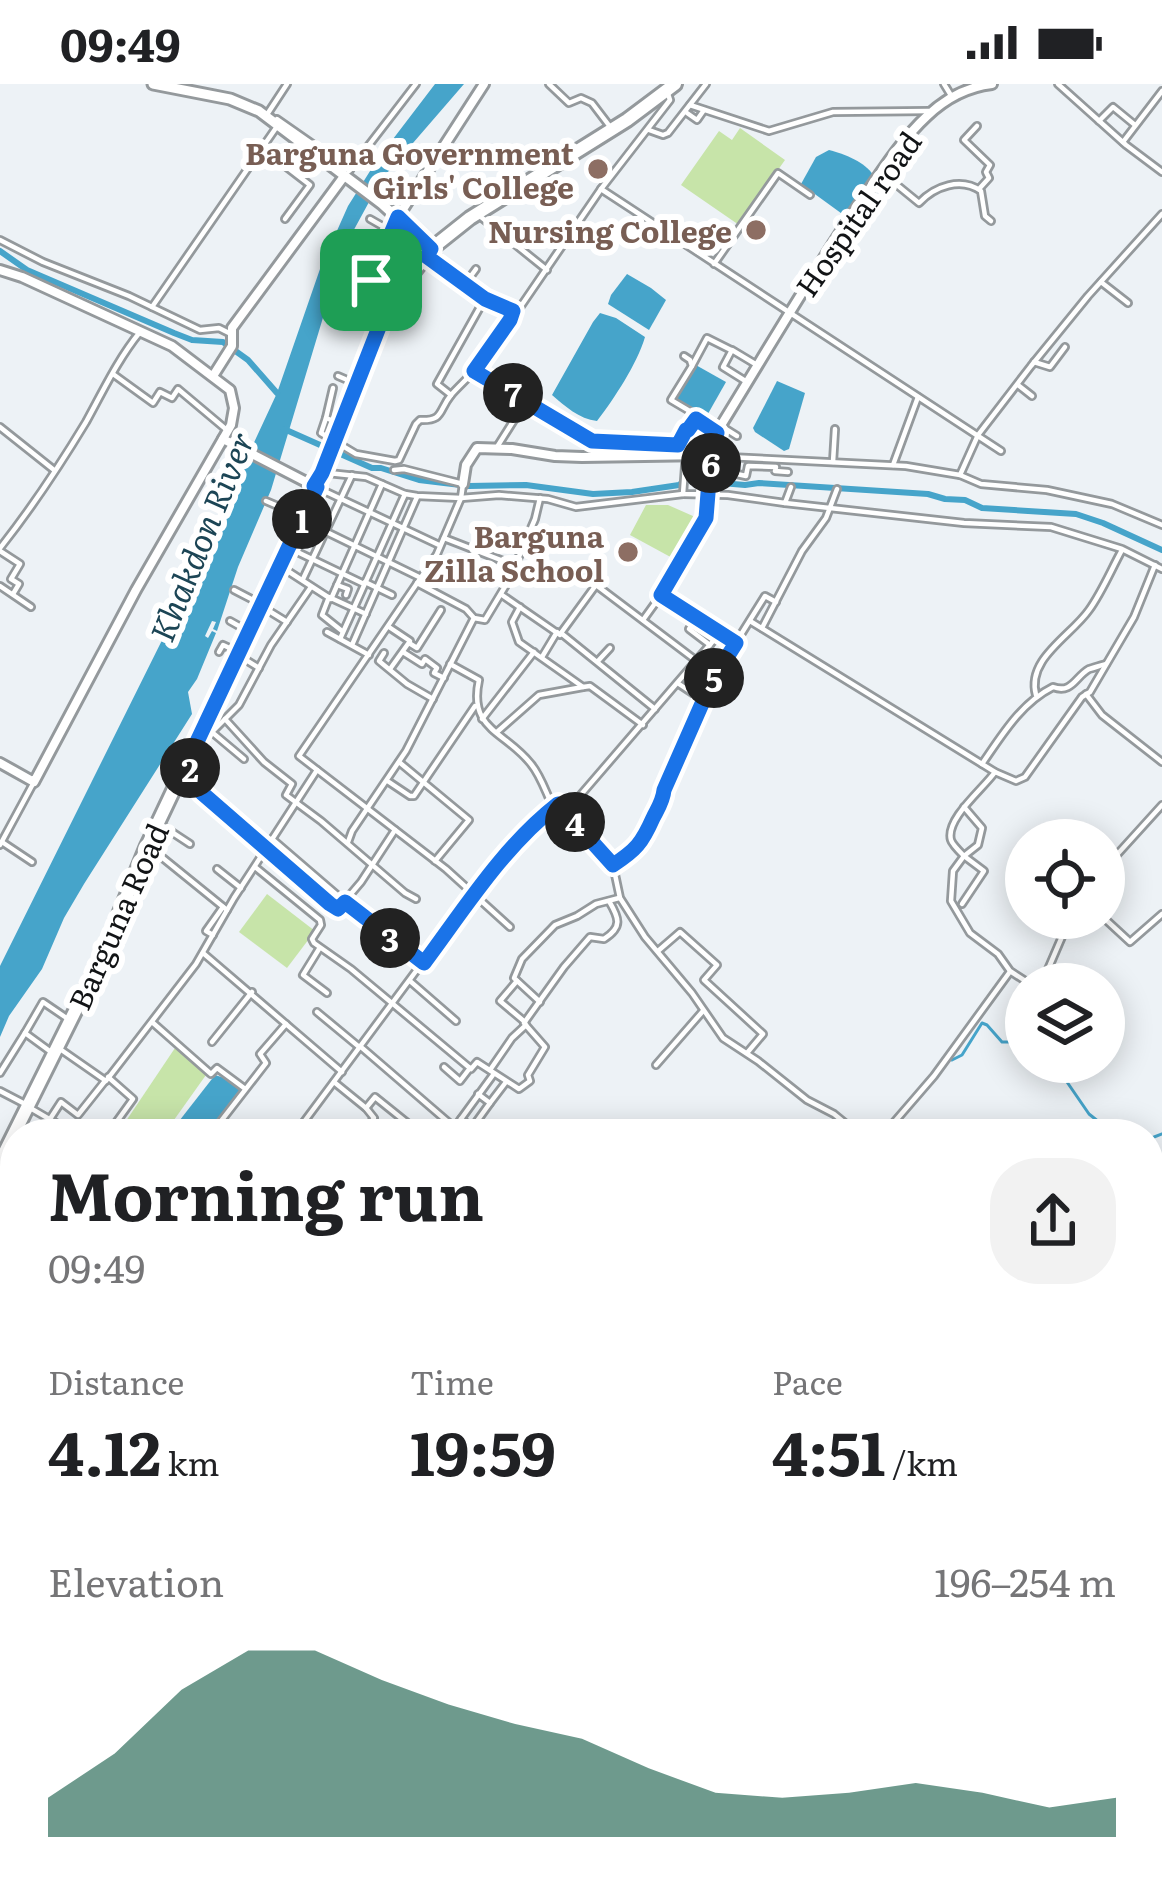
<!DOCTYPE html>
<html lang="en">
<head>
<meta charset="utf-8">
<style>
	:root { --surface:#fff; --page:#f2f2f2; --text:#202124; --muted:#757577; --accent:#31705e }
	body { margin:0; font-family:Literata,serif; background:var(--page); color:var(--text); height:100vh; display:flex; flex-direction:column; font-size:45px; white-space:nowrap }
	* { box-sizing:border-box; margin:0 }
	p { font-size:39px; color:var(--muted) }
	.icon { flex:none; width:66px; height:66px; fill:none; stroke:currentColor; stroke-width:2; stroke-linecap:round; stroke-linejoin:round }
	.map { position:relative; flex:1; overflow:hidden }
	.drawer { position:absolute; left:0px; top:1035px; width:1164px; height:768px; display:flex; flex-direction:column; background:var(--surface); border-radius:48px 48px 0 0; box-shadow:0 6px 30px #0003 }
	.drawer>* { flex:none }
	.tools { position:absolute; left:1005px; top:735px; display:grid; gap:24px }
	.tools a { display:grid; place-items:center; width:120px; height:120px; border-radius:50%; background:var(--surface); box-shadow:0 6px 30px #0003; font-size:60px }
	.pin { position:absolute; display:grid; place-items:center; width:102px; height:102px; color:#fff; margin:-51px; border-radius:24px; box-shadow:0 6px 18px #0006 }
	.km { position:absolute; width:60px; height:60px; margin:-30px; border-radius:50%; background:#222; color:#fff; font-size:33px; line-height:60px; text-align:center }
	.round { display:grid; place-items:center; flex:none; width:126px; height:126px; border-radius:48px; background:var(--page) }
	.headline { display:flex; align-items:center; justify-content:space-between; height:204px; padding:0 48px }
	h1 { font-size:66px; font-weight:700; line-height:90px }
	.metrics { display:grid; grid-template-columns:repeat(3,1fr); gap:18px; height:204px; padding:12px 48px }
	.metrics div { display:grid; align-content:center }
	.metrics b { font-size:60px; font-weight:700 }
	.metrics small { font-size:33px; font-weight:400 }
	.metrics p { font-size:33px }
	.chart { height:336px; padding:24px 48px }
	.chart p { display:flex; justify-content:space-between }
	.chart svg { width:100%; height:216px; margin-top:12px; fill:var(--accent); opacity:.7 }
	.status { display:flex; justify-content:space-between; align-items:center; height:84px; padding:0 60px; background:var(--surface); direction:ltr }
	.status svg { height:33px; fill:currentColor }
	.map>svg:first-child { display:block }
	.green { fill:#c7e4a9 }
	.water { fill:#46a4ca }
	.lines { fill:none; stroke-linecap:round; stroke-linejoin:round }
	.stream { stroke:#46a4ca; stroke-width:3 }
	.canal { stroke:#46a4ca; stroke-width:6 }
	.minor-casing { stroke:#94999c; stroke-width:10 }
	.tertiary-casing { stroke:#94999c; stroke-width:14 }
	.secondary-casing { stroke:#94999c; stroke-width:15 }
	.primary-casing { stroke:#94999c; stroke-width:18 }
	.minor { stroke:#fff; stroke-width:4.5 }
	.tertiary { stroke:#fff; stroke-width:8 }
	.secondary { stroke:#fff; stroke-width:9 }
	.primary { stroke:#fff; stroke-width:12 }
	.route-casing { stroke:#fff; stroke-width:24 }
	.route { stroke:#1a73e8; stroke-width:15 }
	.education-dot { fill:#8d6e63; stroke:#fff; stroke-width:4.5 }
	.labels { text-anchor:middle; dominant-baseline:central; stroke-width:12; stroke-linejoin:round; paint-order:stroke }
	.education-label { font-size:30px; font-weight:bold; fill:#785e54; stroke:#fff; text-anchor:end }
	.street-label { font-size:30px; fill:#121416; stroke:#fff }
	.water-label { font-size:33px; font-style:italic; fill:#1c4555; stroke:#fff }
</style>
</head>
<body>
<div class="status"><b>09:49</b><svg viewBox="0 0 49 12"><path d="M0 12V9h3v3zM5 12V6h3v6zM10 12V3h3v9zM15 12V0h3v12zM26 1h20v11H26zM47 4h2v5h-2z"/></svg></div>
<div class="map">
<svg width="1162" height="1803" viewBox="0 0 1162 1803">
	<rect width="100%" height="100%" fill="#edf2f6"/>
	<!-- green -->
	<g class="green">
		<polygon points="740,44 785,76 739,141 681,101 719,47 732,56"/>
		<polygon points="646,421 668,421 702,436 676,476 630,451"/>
		<polygon points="267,810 315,847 287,884 239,848"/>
		<polygon points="175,964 206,991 164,1050 141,1050 126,1037"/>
	</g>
	<!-- water -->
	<g class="water">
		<polygon points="435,0 464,0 381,96 344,164 271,406 238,483 217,547 213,545 216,538 212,537 205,552 208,554 212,547 216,549 197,595 188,608 192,630 84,800 64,834 42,885 9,932 0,953 0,882 184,512 197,474 217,438 277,309 320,185 348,122 377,76"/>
		<path d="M829,66C845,70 865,78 873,91L845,132L801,100L816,73Z"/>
		<polygon points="627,190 651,204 666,216 649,246 608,220 611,211"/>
		<path d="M600,229L616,234L645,253C637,280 614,315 597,337C579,335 565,322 552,311L593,238Z"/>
		<polygon points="694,280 726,298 705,335 673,315"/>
		<polygon points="777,297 805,309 789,365 784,367 755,348 753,344"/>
		<polygon points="215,991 231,996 244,1007 210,1050 169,1050"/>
	</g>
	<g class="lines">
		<!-- stream -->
		<g class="stream">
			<polyline points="952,976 962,971 982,939 987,941 1002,958 1012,958 1026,971"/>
			<polyline points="1042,978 1067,998 1089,1030 1114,1050"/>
			<polyline points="1149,1055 1162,1050"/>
		</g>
		<!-- canal -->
		<g class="canal">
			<polyline points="0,167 27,186 174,249 192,256 223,258 248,276 277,309"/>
			<polyline points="284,345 372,384 381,384 419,396 469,402 526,401 593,410 632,408 679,401 686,396 745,401 759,399 928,410 945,415 965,416 982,424 1076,430 1103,439 1162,466"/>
			<polyline points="0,1229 15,1239"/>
			<polyline points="480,1788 478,1796 499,1803"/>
			<polyline points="1048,1788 1053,1798 1050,1803"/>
			<path d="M516,1803C533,1796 543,1783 562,1791L569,1803"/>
		</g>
		<defs>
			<g id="minor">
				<polyline points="549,0 569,19 581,14 592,19 611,44"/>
				<polyline points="944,0 952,13"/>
				<polyline points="1058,0 1126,61 1162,88"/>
				<polyline points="690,21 769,47 833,28 929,27"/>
				<polyline points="268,29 287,0"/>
				<polyline points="687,29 697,36 704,26"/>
				<polyline points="277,35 350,86"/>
				<polyline points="1099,37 1113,23 1135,41"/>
				<polyline points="977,42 964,56 990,81 986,88 989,94 979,105"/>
				<polyline points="649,46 663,51 668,49 706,0"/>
				<polyline points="1123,58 1162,7"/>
				<polyline points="262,64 310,101 285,135"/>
				<polyline points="349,87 416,0"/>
				<path d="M881,88L919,119C935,102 961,93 981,107L985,132L991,137"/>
				<polyline points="601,105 1001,367"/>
				<polyline points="481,133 547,186"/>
				<polyline points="370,135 391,147"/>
				<polyline points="0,156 43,178 129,212 200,246 219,244 233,251"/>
				<polyline points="426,172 505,226 513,227 521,222 601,105 670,16 667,7"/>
				<polyline points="714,180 778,89 810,111"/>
				<polyline points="1101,198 1128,219"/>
				<polyline points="465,200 476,185"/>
				<polyline points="152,223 278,41"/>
				<polyline points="378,237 360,229 362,204 371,197 398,133"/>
				<polyline points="684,272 690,276 692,282 671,316 698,332 696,335"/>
				<polyline points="1034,278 1050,283 1065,263"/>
				<polyline points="692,282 707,254 731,266"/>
				<polyline points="474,287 510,236 513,227"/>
				<polyline points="113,290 153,319 160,308 172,314 178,305 228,347"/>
				<polyline points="338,292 345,295"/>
				<polyline points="747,298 723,283 732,266 757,281"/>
				<polyline points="1018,301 1032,312"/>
				<polyline points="333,304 326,334 341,340"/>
				<polyline points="451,311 437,300 484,216"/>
				<path d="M326,334L321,349L356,370L395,377L399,376L416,340L420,336C444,337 438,327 451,311C458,303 467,295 474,287L592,357L666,360L711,365"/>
				<polyline points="721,342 737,352"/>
				<polyline points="0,343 54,386"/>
				<polyline points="678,361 685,346 688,347 696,335 717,349"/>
				<polyline points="497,363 526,317"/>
				<polyline points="686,369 683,410 728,411 785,419 791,403"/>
				<polyline points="708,372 906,382 960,391 981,400 1047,406 1112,420 1162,441"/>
				<polyline points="833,378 835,345"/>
				<polyline points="893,381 918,313"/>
				<polyline points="710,384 746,392 748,382 776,383 775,387 788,388"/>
				<polyline points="394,386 404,385 463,400 461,414 437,470 299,672 446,785 510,843"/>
				<polyline points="328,389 366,393 405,410 417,412 461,414 499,411 548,415 576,423 683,410"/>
				<polyline points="960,391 978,351 1031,282 1088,212 1162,130"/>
				<polyline points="320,405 439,461"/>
				<polyline points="266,417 299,431"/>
				<polyline points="785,419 964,439 1051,443 1122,465 1162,485"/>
				<polyline points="302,436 421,494"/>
				<polyline points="444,454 511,480"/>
				<path d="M0,464C31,425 60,381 86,338C103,307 118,275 140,248"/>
				<polyline points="289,464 364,500"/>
				<polyline points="0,467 20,480 11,495 19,500 13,510"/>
				<polyline points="280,482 331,515 382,400"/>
				<polyline points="303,495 352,391"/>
				<polyline points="365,498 392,511"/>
				<polyline points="417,499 466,525 474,534 485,536 509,496 535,435 540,414"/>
				<polyline points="337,501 348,505 346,511"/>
				<polyline points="0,502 31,523"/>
				<polyline points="234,506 259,519"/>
				<polyline points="502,511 560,551 561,549"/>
				<polyline points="661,511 706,434 711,372"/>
				<polyline points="329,513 322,531 342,547"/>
				<polyline points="331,514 366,530"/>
				<polyline points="261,522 287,538"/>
				<polyline points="520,523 512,538 519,558 583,603 590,602 643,641"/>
				<polyline points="698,534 689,545 710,561"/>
				<polyline points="643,536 661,511 736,559"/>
				<polyline points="230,537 246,546"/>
				<polyline points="750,537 995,688 1016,697 1025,693 1082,613 1090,608 1134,533 1155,481"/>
				<polyline points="389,543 410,557 390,585"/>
				<polyline points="762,544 802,467 826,434 837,405"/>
				<polyline points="327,548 369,571"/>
				<polyline points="340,555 405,410"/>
				<polyline points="409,559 417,564 441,526"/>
				<polyline points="352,561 417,413"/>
				<polyline points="219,568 223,561 236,567"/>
				<polyline points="403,568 422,580 425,575 437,584 434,589 444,594"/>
				<polyline points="384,569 379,577 407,600 433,615"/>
				<polyline points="238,571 259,584"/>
				<polyline points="542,573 557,548"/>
				<polyline points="598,577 610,564"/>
				<path d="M450,580L479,596C468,646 505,647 531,680C541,692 546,709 553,723L558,720L613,781L620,814L645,853L692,909L723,954L758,977L807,1016L834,1030L845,1039L853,1050"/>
				<polyline points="679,600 703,616"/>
				<polyline points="1086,610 1102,631 1162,678"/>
				<path d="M1036,611C1026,575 1071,552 1089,526C1102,508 1111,486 1122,466"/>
				<polyline points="655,625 561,549 596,501 698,578"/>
				<polyline points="225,635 264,678 292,700 286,711 321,737 405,809 416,815"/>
				<polyline points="482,635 534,568"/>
				<polyline points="212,648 239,621 271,561 311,503"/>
				<polyline points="497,648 539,611 583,603"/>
				<polyline points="213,649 244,675"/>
				<polyline points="399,678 469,736 435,777"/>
				<path d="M982,680C1002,651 1021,619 1053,603C1072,610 1075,593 1089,585C1090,585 1105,580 1106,580"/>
				<polyline points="189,682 202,709 266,764"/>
				<path d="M995,688C984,704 945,735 951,756C952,760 961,769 964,772L953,787L951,817L970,849L998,870L1010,887L1030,900"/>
				<polyline points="389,698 410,712 414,712 475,622"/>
				<polyline points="566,728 720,549"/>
				<polyline points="158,739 190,760"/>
				<polyline points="272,755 351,823 424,879"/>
				<polyline points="2,758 32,778"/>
				<polyline points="348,758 352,747 406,667 474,534"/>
				<polyline points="0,761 34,698"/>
				<polyline points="148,762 227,826"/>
				<polyline points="266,765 338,825 361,798 395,746"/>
				<polyline points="613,781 642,758 664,713 664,706 712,597 765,512 776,518"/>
				<path d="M255,783L320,836L321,841L312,855L314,859L351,885L471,985L477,978L519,1005L530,997L528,991L545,963L524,939L564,883L590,853L604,855C623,843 619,834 609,817"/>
				<polyline points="217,785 241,804"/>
				<polyline points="1104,785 1162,721"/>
				<polyline points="962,820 984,787 964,772 978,761 982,744 964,723"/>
				<polyline points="1104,834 1130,858 1162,830"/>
				<polyline points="213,851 206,847 223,823"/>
				<polyline points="319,865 303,891 327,909"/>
				<polyline points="658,867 680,848 717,881 704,896 763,950 747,969"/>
				<polyline points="203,869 342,988"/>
				<polyline points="410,897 456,937"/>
				<polyline points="517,897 500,917 525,938"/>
				<polyline points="1039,900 1046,890 1070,834"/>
				<polyline points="540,918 514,894 522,875 555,841 577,832 596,820 619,814"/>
				<polyline points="317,928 358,962"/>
				<polyline points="152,938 211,990 217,984 244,1004"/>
				<polyline points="25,949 43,918 68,935"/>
				<polyline points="212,958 252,908"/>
				<polyline points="361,963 455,1044"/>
				<polyline points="60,965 106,997 196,880 234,814 317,686"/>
				<polyline points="656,981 703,927"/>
				<polyline points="444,983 460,997 470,984"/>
				<polyline points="490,986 512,954 526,941"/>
				<polyline points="0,989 25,949 51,968"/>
				<polyline points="108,993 133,1015 115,1040 126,1050"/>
				<polyline points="334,998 366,1024 374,1034 364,1048 367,1050"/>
				<polyline points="0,1007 25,1020"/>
				<polyline points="478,1010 490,1019 506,998"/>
				<polyline points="366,1024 375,1013 421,1050"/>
				<polyline points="32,1025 75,1050"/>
				<polyline points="50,1035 61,1018 78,1031 105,997"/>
				<polyline points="461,1035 480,1050"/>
				<polyline points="472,1044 490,1019"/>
				<polyline points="211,1050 266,979 260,970 286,940"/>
				<polyline points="295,1050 474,809 553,723"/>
				<polyline points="450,1050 493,991"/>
				<polyline points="884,1050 934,992 1009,889"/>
				<polyline points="1149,1281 1162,1293"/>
				<polyline points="1149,1299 1159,1290"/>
				<polyline points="1149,1410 1162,1409"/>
				<polyline points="1149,1478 1162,1474"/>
				<polyline points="1149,1554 1162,1547"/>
				<polyline points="0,1768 15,1780"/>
				<polyline points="25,1788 44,1803"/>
				<polyline points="68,1803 79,1788"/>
				<polyline points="805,1803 814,1788"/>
				<polyline points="872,1803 882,1788"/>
			</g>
			<g id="tertiary">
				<polyline points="398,133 484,0"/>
				<polyline points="0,186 22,193 172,262 230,306 234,324 231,341 136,506 34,698 0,679"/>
				<polyline points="213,292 232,262 232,244 345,91"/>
				<polyline points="223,355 314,402"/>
				<path d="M463,400L466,381L477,364L512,365L555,372L582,373L707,371L712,356C761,277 807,197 859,120C880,90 900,57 927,32C946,14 966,3 992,0"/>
				<polyline points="0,1218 15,1229"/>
				<polyline points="0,1253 15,1263"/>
				<polyline points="755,1788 760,1803"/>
			</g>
			<polyline id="secondary" points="153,0 230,15 259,27 382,120 431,165"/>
			<polyline id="primary" points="0,1078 101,875 147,762 317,403 377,248 396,211 431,165 470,134 627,36 675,0"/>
		</defs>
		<!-- minor casing -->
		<use href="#minor" class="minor-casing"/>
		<!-- tertiary casing -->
		<use href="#tertiary" class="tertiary-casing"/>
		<!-- secondary casing -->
		<use href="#secondary" class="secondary-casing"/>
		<!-- primary casing -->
		<use href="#primary" class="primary-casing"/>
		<!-- minor -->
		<use href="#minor" class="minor"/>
		<!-- tertiary -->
		<use href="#tertiary" class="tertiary"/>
		<!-- secondary -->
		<use href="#secondary" class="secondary"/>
		<!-- primary -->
		<use href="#primary" class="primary"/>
	</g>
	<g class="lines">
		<defs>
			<path id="route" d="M398,133L431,165L426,172L485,215L513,227L510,236L474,287L592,357L678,361L686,346H688L696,335L717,349L706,372H711L706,434L661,511L736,559L712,597L664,706C663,717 658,724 653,734C642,759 636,766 613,781L558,720C503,763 465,824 424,879L345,818L338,825L330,820L202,709L187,679L317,403L314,402L322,389L381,238L360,229L362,204L371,197Z"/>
		</defs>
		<!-- route casing -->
		<use href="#route" class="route-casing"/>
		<!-- route -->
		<use href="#route" class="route"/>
	</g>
	<!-- markers -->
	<g class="education-dot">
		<circle cx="598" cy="85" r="12"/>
		<circle cx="756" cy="146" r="12"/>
		<circle cx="628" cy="468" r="12"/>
	</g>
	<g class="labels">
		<!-- education labels -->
		<g class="education-label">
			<text x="574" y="68">Barguna Government<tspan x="574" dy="34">Girls' College</tspan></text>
			<text x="732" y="146">Nursing College</text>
			<text x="604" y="451">Barguna<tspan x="604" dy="34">Zilla School</tspan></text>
		</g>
		<!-- street labels -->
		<g class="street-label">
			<text transform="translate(857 129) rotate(-55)">Hospital road</text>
			<text transform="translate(117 832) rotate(-66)">Barguna Road</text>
		</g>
		<!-- water labels -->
		<g class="water-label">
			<text transform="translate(200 452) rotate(-68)">Khakdon River</text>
		</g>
	</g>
</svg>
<div class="tools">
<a><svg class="icon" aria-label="locate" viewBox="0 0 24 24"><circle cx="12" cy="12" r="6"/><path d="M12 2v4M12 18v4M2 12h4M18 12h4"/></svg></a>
<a><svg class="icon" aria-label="layers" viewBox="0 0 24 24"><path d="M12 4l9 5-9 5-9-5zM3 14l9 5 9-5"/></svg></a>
</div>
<div class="pin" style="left:371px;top:196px;background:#1e9e55"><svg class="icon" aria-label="arrive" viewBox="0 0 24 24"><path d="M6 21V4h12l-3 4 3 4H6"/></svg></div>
<b class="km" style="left:302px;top:435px">1</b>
<b class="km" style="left:190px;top:684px">2</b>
<b class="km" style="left:390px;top:854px">3</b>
<b class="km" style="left:575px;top:738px">4</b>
<b class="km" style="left:714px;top:594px">5</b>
<b class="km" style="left:711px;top:379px">6</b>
<b class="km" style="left:513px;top:309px">7</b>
<section class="drawer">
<div class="headline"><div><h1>Morning run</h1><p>09:49</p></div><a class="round"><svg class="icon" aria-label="share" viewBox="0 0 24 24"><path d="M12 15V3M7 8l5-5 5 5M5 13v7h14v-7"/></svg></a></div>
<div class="metrics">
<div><p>Distance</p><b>4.12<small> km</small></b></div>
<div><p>Time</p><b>19:59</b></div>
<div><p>Pace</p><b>4:51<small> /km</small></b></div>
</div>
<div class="chart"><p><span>Elevation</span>196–254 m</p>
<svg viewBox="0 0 160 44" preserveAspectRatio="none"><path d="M0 44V36L10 27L20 14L30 6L40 6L50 12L60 17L70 21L80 24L90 30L100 35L110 36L120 35L130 33L140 35L150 38L160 36V44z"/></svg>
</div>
</section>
</div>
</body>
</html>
